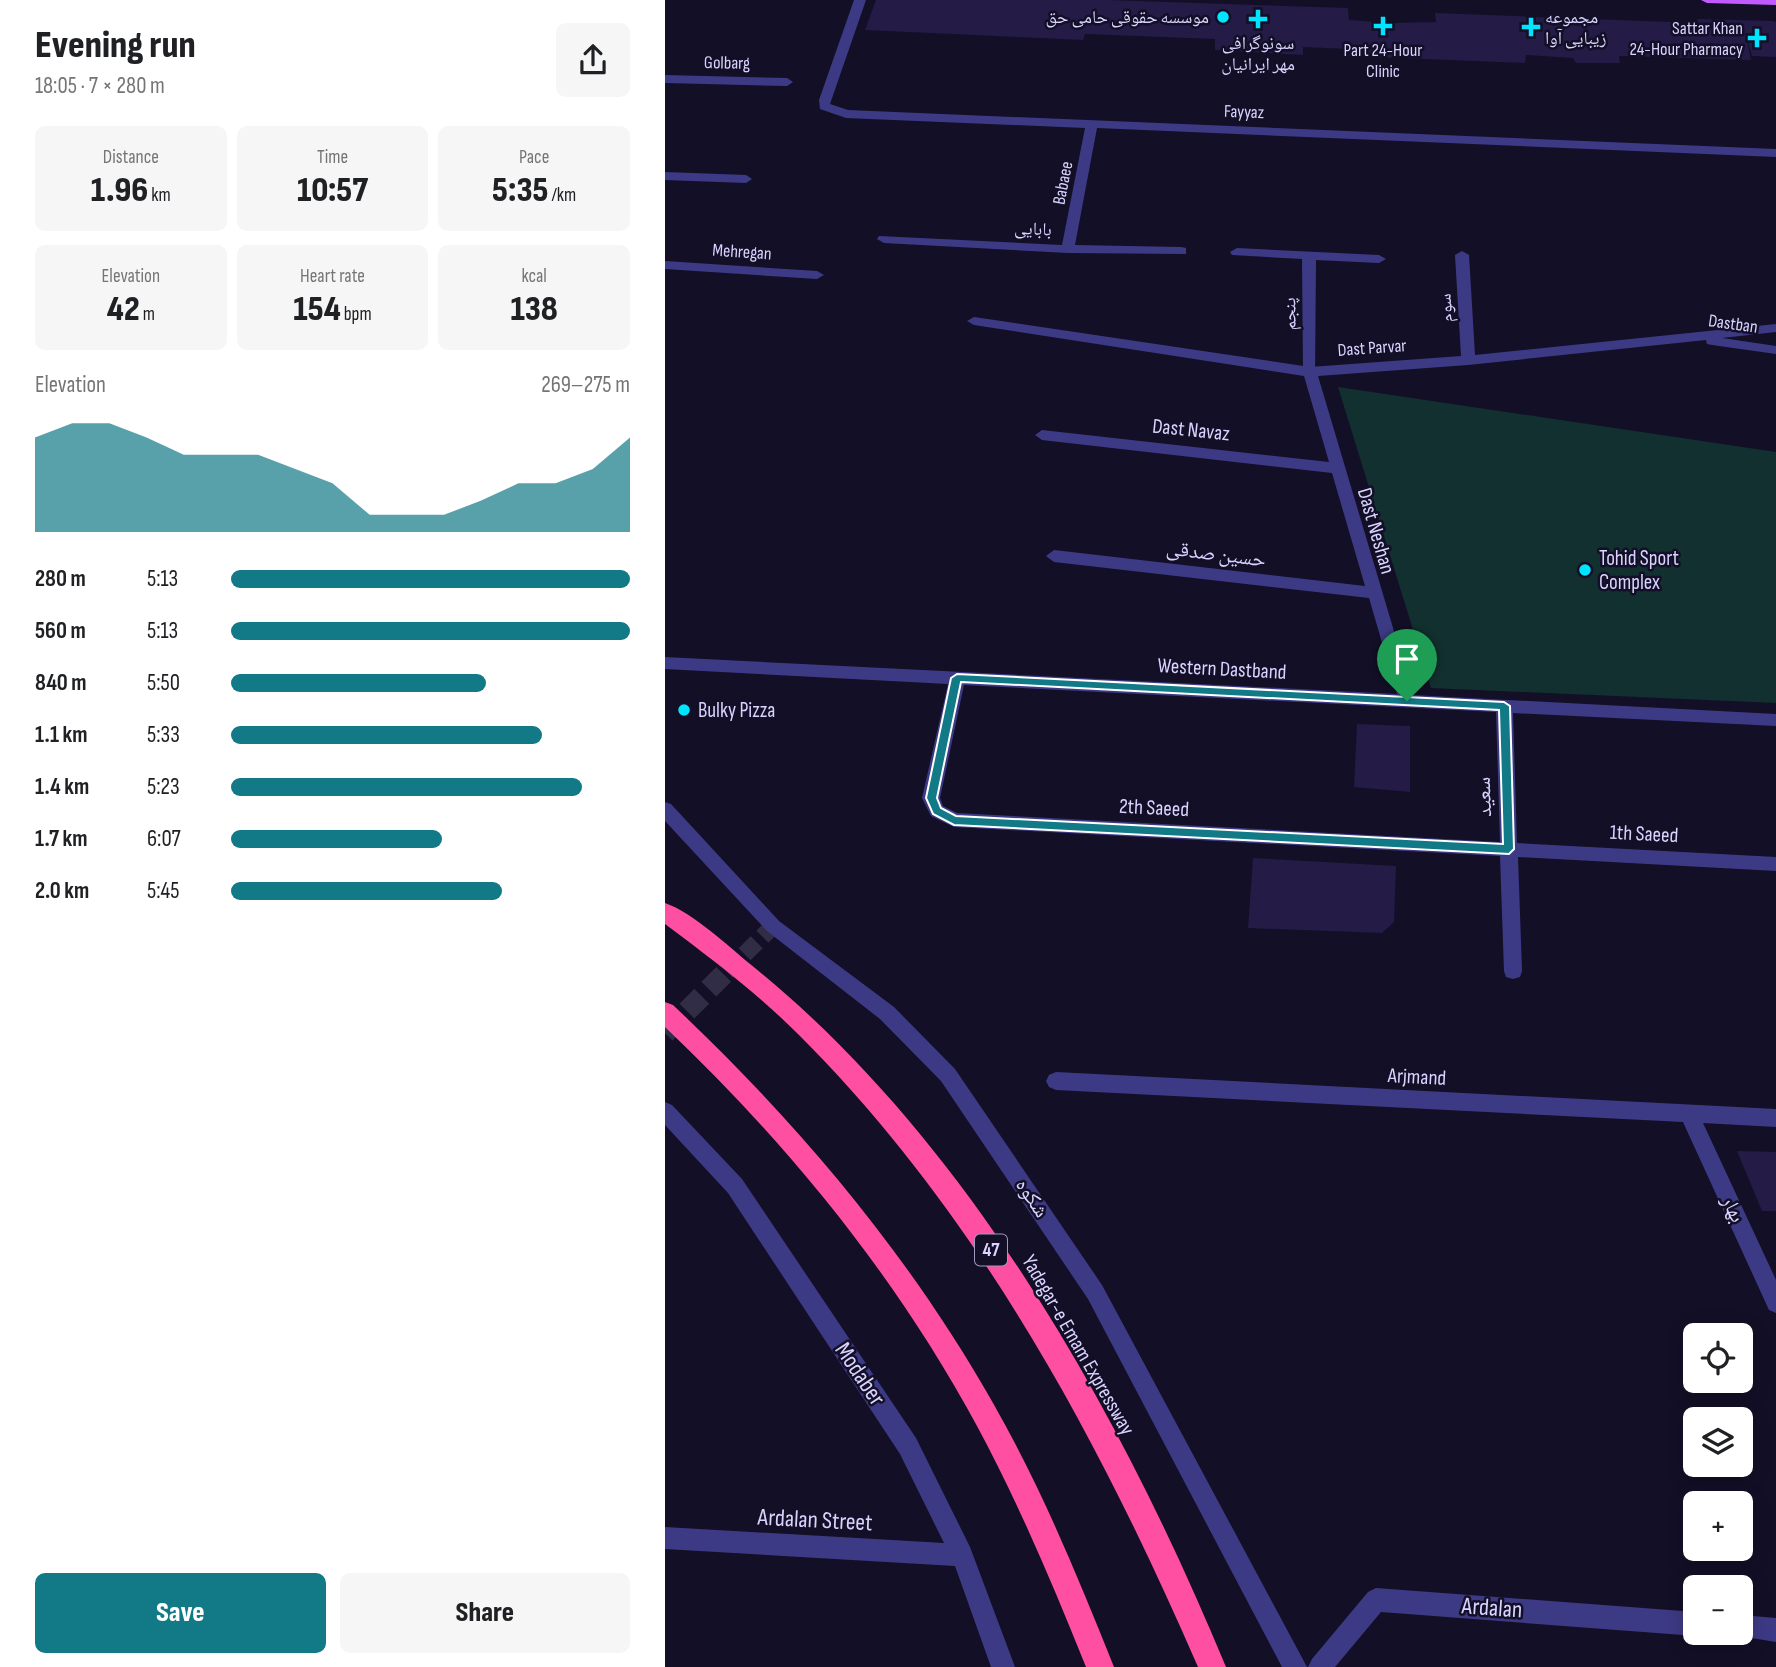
<!DOCTYPE html>
<html lang="en">
<head>
<meta charset="utf-8">
<style>
	:root { --surface:#fff; --page:#f6f6f6; --text:#202124; --muted:#757577; --accent:#127987 }
	body { margin:0; font-family:"Sofia Sans Condensed","Noto Naskh Arabic",sans-serif; background:var(--page); color:var(--text); height:100vh; display:flex; flex-direction:column; font-size:26px; white-space:nowrap }
	* { box-sizing:border-box; margin:0 }
	p { font-size:23px; color:var(--muted) }
	.icon { flex:none; width:38px; height:38px; fill:none; stroke:currentColor; stroke-width:2; stroke-linecap:round; stroke-linejoin:round }
	.map { position:relative; flex:1; overflow:hidden }
	.drawer { display:flex; flex-direction:column; background:var(--surface); width:665px }
	.drawer>* { flex:none }
	.controls { position:absolute; left:1018px; top:1323px; display:grid; gap:14px }
	.controls a { display:grid; place-items:center; width:70px; height:70px; border-radius:10px; background:var(--surface); box-shadow:0 4px 18px #0003; font-size:35px }
	.pin { position:absolute; display:grid; place-items:center; width:60px; height:60px; color:#fff; margin:-72px -30px; border-radius:50% 50% 50% 0; rotate:-45deg; box-shadow:0 0 7px #0007 }
	.pin .icon { rotate:45deg }
	.round { display:grid; place-items:center; flex:none; width:74px; height:74px; border-radius:10px; background:var(--page) }
	.headline { display:flex; align-items:center; justify-content:space-between; height:119px; padding:0 35px }
	h1 { font-size:38px; font-weight:800; line-height:52px }
	.figures { display:grid; grid-template-columns:repeat(3,1fr); gap:10px; height:119px; padding:7px 35px }
	.figures div { display:grid; align-content:center; border-radius:10px; background:var(--page); text-align:center }
	.figures b { font-size:35px; font-weight:800 }
	.figures small { font-size:19px; font-weight:400 }
	.figures p { font-size:19px }
	.chart { height:196px; padding:14px 35px }
	.chart p { display:flex; justify-content:space-between }
	.chart svg { width:100%; height:126px; margin-top:7px; fill:var(--accent); opacity:.7 }
	.cta { display:flex; gap:14px; margin-top:auto; padding:14px 35px }
	.cta a { flex:1; height:80px; border-radius:10px; background:var(--accent); color:#fff; font-size:28px; font-weight:800; line-height:80px; text-align:center }
	.cta a+a { background:var(--page); color:var(--text) }
	ul { padding:0 35px; list-style:none; font-size:23px }
	li { display:grid; grid-template-columns:112px 84px 1fr; align-items:center; height:52px }
	li i { height:18px; border-radius:9px; background:var(--accent) }
	main { display:flex; flex:1; min-height:0 }
	.map>svg:first-child { display:block }
	.green { fill:#12302f }
	.building { fill:#241b47 }
	.lines { fill:none; stroke-linecap:round; stroke-linejoin:round }
	.street-tunnel-far1 { stroke:#312d47; stroke-width:17; stroke-dasharray:17 8; stroke-linecap:butt }
	.street-tunnel { stroke:#312d47; stroke-width:21; stroke-dasharray:21 10; stroke-linecap:butt }
	.lane { fill:#3d3a85; fill-rule:evenodd }
	.street { fill:#3d3a85; fill-rule:evenodd }
	.primary { fill:#c25bff; fill-rule:evenodd }
	.highway { fill:#ff4fa3; fill-rule:evenodd }
	.route { fill:#127987; stroke:#fff; stroke-width:2; fill-rule:evenodd }
	.poi-dot { fill:#00e5ff; stroke:#130f26; stroke-width:2.5 }
	.labels { text-anchor:middle; dominant-baseline:central; stroke-width:5; stroke-linejoin:round; paint-order:stroke }
	.far-poi-label { font-size:18px; fill:#d9d4ff; stroke:#130f26; text-anchor:end }
	.far-street-label { font-size:18px; fill:#d9d4ff; stroke:#130f26 }
	.shield { fill:#130f26; stroke:#9e99be; stroke-width:2 }
	.shield-label { font-size:19px; font-weight:bold; fill:#d9d4ff }
	.street-label { font-size:21px; fill:#d9d4ff; stroke:#130f26 }
	.poi-label { font-size:21px; fill:#d9d4ff; stroke:#130f26; text-anchor:start }
	.near-street-label { font-size:24px; fill:#d9d4ff; stroke:#130f26 }
</style>
</head>
<body>
<main>
<section class="drawer">
<div class="headline"><div><h1>Evening run</h1><p>18:05 · 7 × 280 m</p></div><a class="round"><svg class="icon" aria-label="share" viewBox="0 0 24 24"><path d="M12 15V3M7 8l5-5 5 5M5 13v7h14v-7"/></svg></a></div>
<div class="figures">
<div><p>Distance</p><b>1.96<small> km</small></b></div>
<div><p>Time</p><b>10:57</b></div>
<div><p>Pace</p><b>5:35<small> /km</small></b></div>
</div>
<div class="figures">
<div><p>Elevation</p><b>42<small> m</small></b></div>
<div><p>Heart rate</p><b>154<small> bpm</small></b></div>
<div><p>kcal</p><b>138</b></div>
</div>
<div class="chart"><p><span>Elevation</span>269–275 m</p>
<svg viewBox="0 0 160 44" preserveAspectRatio="none"><path d="M0 44V11L10 6L20 6L30 11L40 17L50 17L60 17L70 22L80 27L90 38L100 38L110 38L120 33L130 27L140 27L150 22L160 11V44z"/></svg>
</div>
<ul>
<li><b>280 m</b>5:13<i style="width:100%"></i></li>
<li><b>560 m</b>5:13<i style="width:100%"></i></li>
<li><b>840 m</b>5:50<i style="width:64%"></i></li>
<li><b>1.1 km</b>5:33<i style="width:78%"></i></li>
<li><b>1.4 km</b>5:23<i style="width:88%"></i></li>
<li><b>1.7 km</b>6:07<i style="width:53%"></i></li>
<li><b>2.0 km</b>5:45<i style="width:68%"></i></li>
</ul>
<div class="cta"><a>Save</a><a>Share</a></div>
</section>
<div class="map">
<svg width="1111" height="1667" viewBox="0 0 1111 1667">
	<rect width="100%" height="100%" fill="#130f26"/>
	<!-- green -->
	<polygon class="green" points="673,387 1111,452 1111,703 766,688"/>
	<!-- building -->
	<g class="building">
		<polygon points="211,0 443,0 683,8 684,20 727,23 771,22 770,13 1033,23 1032,19 1108,21 1111,22 1111,57 1087,56 1081,36 1086,60 954,56 955,63 911,63 908,58 861,55 860,63 684,56 684,49 638,47 638,55 550,50 550,39 420,34 418,40 200,30"/>
		<polygon points="692,724 745,726 745,792 689,787"/>
		<polygon points="588,858 731,866 729,922 717,933 583,928"/>
		<polygon points="1072,1151 1111,1152 1111,1211 1097,1211"/>
	</g>
	<g class="lines">
		<!-- street-tunnel-far1 -->
		<polyline class="street-tunnel-far1" points="62,972 108,926"/>
		<!-- street-tunnel -->
		<polyline class="street-tunnel" points="0,1033 63,970"/>
		<!-- lane -->
		<polygon class="lane" points="572,248 714,255 721,259 714,263 651,260 650,375 640,375 638,372 637,259 567,255 565,252"/>
		<!-- street -->
		<g class="street">
			<polygon points="189,0 201,0 165,104 183,110 1111,149 1111,157 432,128 410,245 516,247 521,248 521,254 403,253 219,243 212,239 214,236 397,245 420,128 181,118 155,109 154,100"/>
			<polygon points="0,75 122,78 128,82 122,86 0,83"/>
			<polygon points="0,172 81,175 87,179 81,183 0,180"/>
			<path d="M797,251L804,255L810,355L1111,324V332L1057,338L1111,346V354L1047,345L1042,344L1041,340L803,365L653,376L748,695L1111,714V726L848,713L852,843L1111,857V871L853,857L857,971L855,977L848,979L841,977L839,971L835,856L289,827L266,816L257,798L283,684L0,669V657L732,694L704,598L389,562L381,556L389,550L700,586L667,473L377,440L370,435L377,430L664,462L639,376L309,325L302,321L309,317L645,367L796,356L790,255ZM299,685L831,712L835,842L292,813L278,806L275,798Z"/>
			<polygon points="0,261 152,271 159,275 152,279 0,269"/>
			<polygon points="0,802 6,804 114,921 229,1007 290,1069 437,1285 642,1667 617,1667 423,1299 276,1081 215,1019 102,931 0,821"/>
			<polygon points="391,1072 1111,1109 1111,1127 1038,1123 1111,1280 1111,1313 1104,1310 1018,1122 391,1090 384,1087 381,1081 384,1075"/>
			<polygon points="0,1102 7,1105 77,1179 251,1438 305,1547 350,1667 326,1667 290,1566 0,1549 0,1527 279,1543 235,1454 63,1193 0,1125"/>
			<polygon points="711,1588 1031,1612 1031,1633 1038,1633 1031,1636 716,1612 670,1667 643,1667 647,1659 703,1592"/>
			<polygon points="1076,1615 1111,1618 1111,1642 1068,1635 1067,1633 1076,1633"/>
		</g>
		<!-- primary -->
		<polygon class="primary" points="1036,0 1111,0 1111,5 1042,3"/>
		<!-- highway -->
		<g class="highway">
			<path d="M0,903C29,913 65,948 90,968C305,1143 456,1414 561,1667H533C433,1437 313,1214 134,1035C93,994 47,959 0,924Z"/>
			<path d="M0,1002L8,1005C133,1123 243,1253 328,1403C376,1487 413,1577 449,1667H421C388,1585 354,1504 312,1426C231,1276 123,1144 0,1027Z"/>
		</g>
	</g>
	<!-- route -->
	<path class="route" d="M292,674L839,702L845,706L849,849L844,854L289,825L268,814L261,798L286,678ZM296,682L834,710L838,844L291,816L276,808L272,798Z"/>
	<!-- markers -->
	<g class="poi-dot">
		<circle cx="558" cy="17" r="7"/>
		<path d="M589.5 8.5h7v7h7v7h-7v7h-7v-7h-7v-7h7z"/>
		<path d="M714.5 15.5h7v7h7v7h-7v7h-7v-7h-7v-7h7z"/>
		<path d="M862.5 16.5h7v7h7v7h-7v7h-7v-7h-7v-7h7z"/>
		<path d="M1088.5 27.5h7v7h7v7h-7v7h-7v-7h-7v-7h7z"/>
		<circle cx="920" cy="570" r="7"/>
		<circle cx="19" cy="710" r="7"/>
	</g>
	<g class="labels">
		<!-- far-poi labels -->
		<g class="far-poi-label">
			<text x="544" y="17">موسسه حقوقی حامی حق</text>
			<text x="880" y="17" text-anchor="start">مجموعه<tspan x="880" dy="21">زیبایی آوا</tspan></text>
			<text x="1078" y="28">Sattar Khan<tspan x="1078" dy="21">24-Hour Pharmacy</tspan></text>
			<text x="593" y="43" text-anchor="middle">سونوگرافی<tspan x="593" dy="21">مهر ایرانیان</tspan></text>
			<text x="718" y="50" text-anchor="middle">Part 24-Hour<tspan x="718" dy="21">Clinic</tspan></text>
		</g>
		<!-- far-street labels -->
		<g class="far-street-label">
			<text transform="translate(62 63) rotate(1)">Golbarg</text>
			<text transform="translate(579 112) rotate(2)">Fayyaz</text>
			<text transform="translate(398 183) rotate(-79)">Babaee</text>
			<text transform="translate(368 229) rotate(3)">بابایی</text>
			<text transform="translate(77 252) rotate(4)">Mehregan</text>
			<text transform="translate(781 308) rotate(-94)">سوم</text>
			<text transform="translate(625 314) rotate(-91)">پنجم</text>
			<text transform="translate(1068 324) rotate(8)">Dastban</text>
			<text transform="translate(707 348) rotate(-4)">Dast Parvar</text>
		</g>
		<!-- shield labels -->
		<rect class="shield" x="310" y="1234.5" width="32" height="31" rx="5"/>
		<g class="shield-label">
			<text x="326" y="1250">47</text>
		</g>
		<!-- street labels -->
		<g class="street-label">
			<text transform="translate(526 430) rotate(6)">Dast Navaz</text>
			<text transform="translate(711 531) rotate(74)">Dast Neshan</text>
			<text transform="translate(551 554) rotate(7)">حسین صدقی</text>
			<text transform="translate(557 669) rotate(3)">Western Dastband</text>
			<text transform="translate(819 797) rotate(-92)">سعید</text>
			<text transform="translate(489 808) rotate(3)">2th Saeed</text>
			<text transform="translate(979 834) rotate(3)">1th Saeed</text>
			<text transform="translate(752 1077) rotate(3)">Arjmand</text>
			<text transform="translate(367 1198) rotate(56)">شکوه</text>
			<text transform="translate(1068 1209) rotate(65)">بهار</text>
			<text transform="translate(413 1345) rotate(60)">Yadegar-e Emam Expressway</text>
		</g>
		<!-- poi labels -->
		<g class="poi-label">
			<text x="934" y="558">Tohid Sport<tspan x="934" dy="24">Complex</tspan></text>
			<text x="33" y="710">Bulky Pizza</text>
		</g>
		<!-- near-street labels -->
		<g class="near-street-label">
			<text transform="translate(195 1374) rotate(56)">Modaber</text>
			<text transform="translate(150 1520) rotate(3)">Ardalan Street</text>
			<text transform="translate(827 1608) rotate(4)">Ardalan</text>
		</g>
	</g>
</svg>
<div class="controls">
<a><svg class="icon" aria-label="locate" viewBox="0 0 24 24"><circle cx="12" cy="12" r="6"/><path d="M12 2v4M12 18v4M2 12h4M18 12h4"/></svg></a>
<a><svg class="icon" aria-label="layers" viewBox="0 0 24 24"><path d="M12 4l9 5-9 5-9-5zM3 14l9 5 9-5"/></svg></a>
<a>+</a>
<a>−</a>
</div>
<div class="pin" style="left:742px;top:701px;background:#1e9e55"><svg class="icon" aria-label="arrive" viewBox="0 0 24 24"><path d="M6 21V4h12l-3 4 3 4H6"/></svg></div>
</div>
</main>
</body>
</html>
